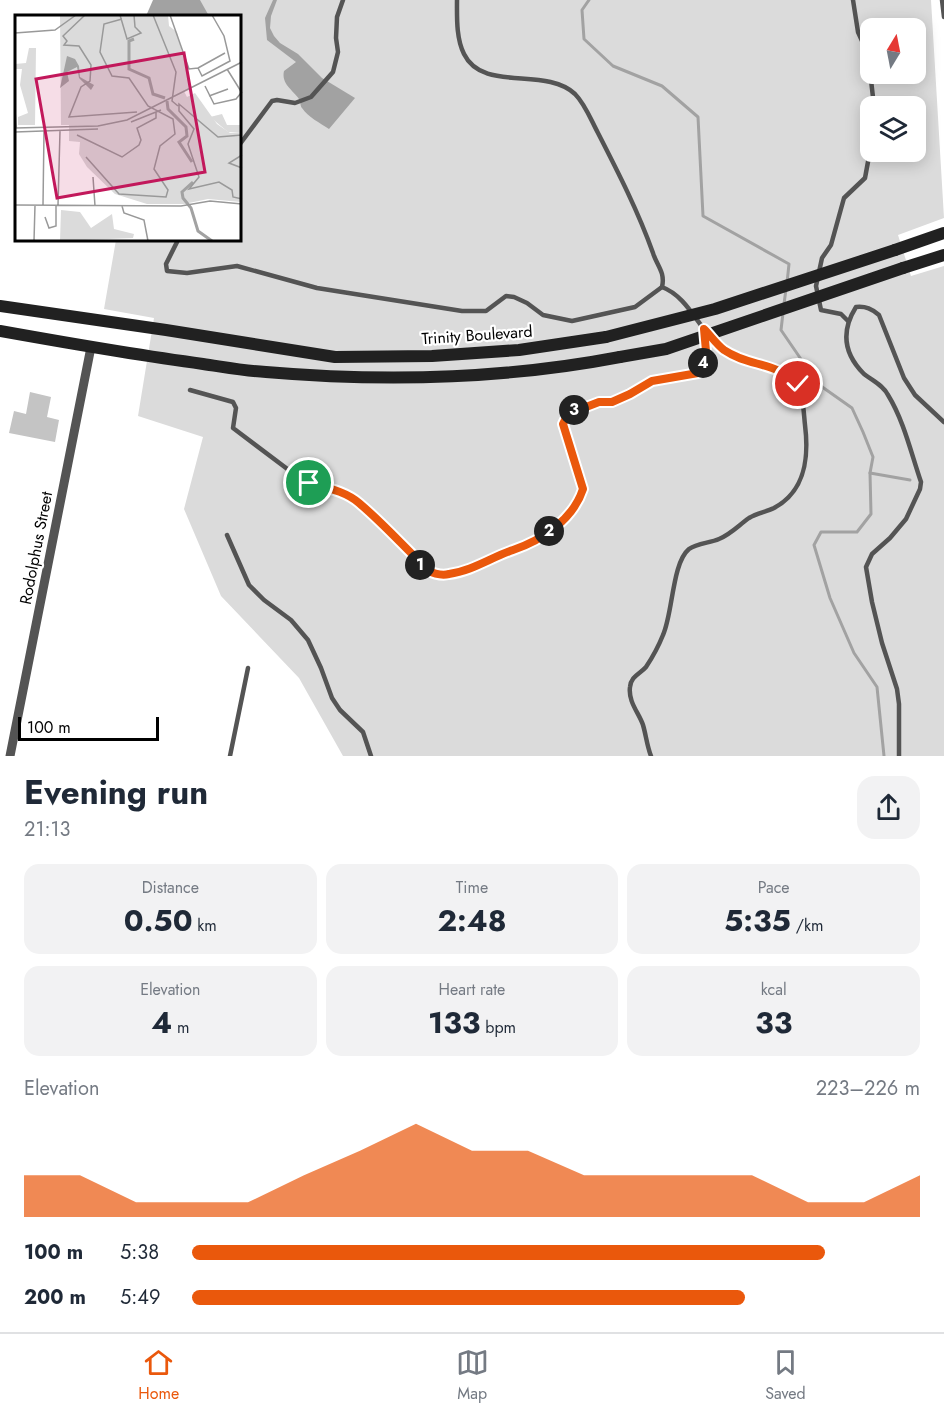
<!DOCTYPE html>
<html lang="en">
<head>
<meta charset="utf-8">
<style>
	:root { --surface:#fff; --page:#f2f2f3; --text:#1f2937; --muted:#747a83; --line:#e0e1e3; --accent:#ea580c }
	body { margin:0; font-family:Jost,sans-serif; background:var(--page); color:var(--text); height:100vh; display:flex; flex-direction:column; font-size:22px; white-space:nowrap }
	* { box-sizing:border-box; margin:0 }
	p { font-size:20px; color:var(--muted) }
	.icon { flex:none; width:33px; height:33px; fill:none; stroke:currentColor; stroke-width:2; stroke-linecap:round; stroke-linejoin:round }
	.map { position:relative; height:756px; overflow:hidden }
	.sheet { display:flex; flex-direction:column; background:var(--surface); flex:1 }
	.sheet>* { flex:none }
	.needle { width:39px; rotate:10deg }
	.tools { position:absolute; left:860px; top:18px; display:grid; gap:12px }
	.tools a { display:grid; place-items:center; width:66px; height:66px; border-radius:12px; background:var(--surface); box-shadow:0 3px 15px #0003; font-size:30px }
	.scale { position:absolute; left:18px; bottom:15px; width:141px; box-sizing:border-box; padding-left:6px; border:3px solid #000; border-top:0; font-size:16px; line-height:21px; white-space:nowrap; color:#000; -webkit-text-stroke:4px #fff; paint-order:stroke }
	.pin { position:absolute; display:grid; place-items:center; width:51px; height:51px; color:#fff; margin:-26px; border:3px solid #fff; border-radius:50%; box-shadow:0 2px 6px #0007 }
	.km { position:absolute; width:30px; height:30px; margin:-15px; border-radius:50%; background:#222; color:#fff; font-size:16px; line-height:30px; text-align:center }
	.round { display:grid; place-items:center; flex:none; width:63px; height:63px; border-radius:18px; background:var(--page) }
	.head { display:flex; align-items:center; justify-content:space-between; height:102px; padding:0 24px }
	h1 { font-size:33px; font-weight:700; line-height:45px }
	.figures { display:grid; grid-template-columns:repeat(3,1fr); gap:9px; height:102px; padding:6px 24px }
	.figures div { display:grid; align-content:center; border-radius:15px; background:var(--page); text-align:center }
	.figures b { font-size:30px; font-weight:700 }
	.figures small { font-size:16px; font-weight:400 }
	.figures p { font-size:16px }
	.chart { height:168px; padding:12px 24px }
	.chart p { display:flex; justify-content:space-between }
	.chart svg { width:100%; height:108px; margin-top:6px; fill:var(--accent); opacity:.7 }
	ul { padding:0 24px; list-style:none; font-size:20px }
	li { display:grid; grid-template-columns:96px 72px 1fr; align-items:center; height:45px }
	li i { height:15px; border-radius:8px; background:var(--accent) }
	.dock { display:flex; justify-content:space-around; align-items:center; height:84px; border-top:2px solid var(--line); background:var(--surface); font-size:16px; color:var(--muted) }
	.dock a { display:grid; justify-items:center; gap:3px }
	.dock .current { color:var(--accent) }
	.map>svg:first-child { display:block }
	.grass { fill:#dbdbdb; fill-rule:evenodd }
	.water { fill:#a2a2a2 }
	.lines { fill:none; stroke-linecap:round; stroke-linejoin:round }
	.stream { stroke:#a2a2a2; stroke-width:3 }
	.building { fill:#c4c4c4 }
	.lane { stroke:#545454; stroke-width:4.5 }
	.street { stroke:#545454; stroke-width:9 }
	.secondary { stroke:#212121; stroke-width:12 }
	.secondary-bridge { stroke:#212121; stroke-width:12 }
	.route-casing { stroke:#fff; stroke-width:12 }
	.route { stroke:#ea580c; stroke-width:8 }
	.labels { text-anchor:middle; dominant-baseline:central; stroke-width:4.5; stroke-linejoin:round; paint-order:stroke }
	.street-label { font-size:16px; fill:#000; stroke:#fff }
	.inset-river { fill:none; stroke:#a2a2a2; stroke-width:3 }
	.inset-road { fill:none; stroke:#999; stroke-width:1.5 }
	.view { fill:#c2185b; fill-opacity:0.15; stroke:#c2185b; stroke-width:3 }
	.inset-edge { fill:none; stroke:#000; stroke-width:3 }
</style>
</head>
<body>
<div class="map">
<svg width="944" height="756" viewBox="0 0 944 756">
	<rect width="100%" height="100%" fill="#fff"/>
	<!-- grass -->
	<path class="grass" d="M158,0H931L944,218L898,235L911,276L944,266V756H343L299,678L221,596L184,509L203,437L138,416L154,318L104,309L116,240H240V16H156ZM870,28H915V74H870ZM870,106H915V152H870Z"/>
	<!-- water -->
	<g class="water">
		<polygon points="153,0 200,0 209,16 146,16"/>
		<path d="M273,0H277L271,16L270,28L274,36L280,43L298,54L322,78L355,98L329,129C320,123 308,117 302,108C300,106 301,102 299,99C293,90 281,84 284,71L296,62L267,40L265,18Z"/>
	</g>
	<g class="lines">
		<!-- stream -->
		<g class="stream">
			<polyline points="589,0 582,10 584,39 613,66 662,86 698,117 703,216 789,264 787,283"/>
			<polyline points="784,304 786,289"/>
			<polyline points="783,313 781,330 818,384 852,408 863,432 873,457 870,473 871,514 857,532 821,532 814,545 830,598 854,653 877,687 884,756"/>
			<polyline points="870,473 910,480"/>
		</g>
	</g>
	<!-- building -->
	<polygon class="building" points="30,392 51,397 47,417 59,420 55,442 9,433 14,411 26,414"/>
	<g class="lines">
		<!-- lane -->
		<g class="lane">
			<path d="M457,0C457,17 456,38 464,54C483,93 545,66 575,94C585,104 591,120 598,133C618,172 638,211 653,253C655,260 660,267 662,274C663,278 663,283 662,287"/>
			<polyline points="853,0 858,32 868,54 874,106"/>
			<polyline points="942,0 944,17"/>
			<polyline points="240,144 272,101 277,100 295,103 311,97 333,72 338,52 336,38 337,17 343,0"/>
			<polyline points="178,240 166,264 167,271 187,273 237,266 317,288 462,311 486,311 506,296 514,297 527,303 543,315 572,321 635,307 662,287"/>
			<polyline points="848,321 841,314 821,310 816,286 822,258 831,245 844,198 865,178 870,151"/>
			<polyline points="190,390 233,402 236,408 233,428 302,480 346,494 359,503 414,555 421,567 431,572 449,575 477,566 540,538 576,506 583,489 563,425 568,413 599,402 612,401 630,394 652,381 690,376 698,373 706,351 704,329"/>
			<polyline points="227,535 249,585 264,600 291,620 308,640 321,668 332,698 340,710 363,732 371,756"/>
			<polyline points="230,756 248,668"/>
			<path d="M651,756C647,746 646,735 643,725C639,713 628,702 630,687C631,676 640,674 646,667C652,658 659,645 663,635C673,613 672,563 689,549C697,543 710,543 719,539C731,534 739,525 749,518C757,513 766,512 774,508C806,491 809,457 805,425C803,407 804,388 789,375C780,368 770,367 759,365C749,362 735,356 726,351C700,335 691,298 662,287"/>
			<path d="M899,756V704L897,689L882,643L872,602L866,567L872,554L890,538L906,519L920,489L921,482C911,453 904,421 888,395C883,385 873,381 864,374C843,353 841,331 856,307C866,306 872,309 879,315L904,378L915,395L944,422"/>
		</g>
		<!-- street -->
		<polyline class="street" points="10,756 91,347"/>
		<!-- secondary -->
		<g class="secondary">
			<polyline points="895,250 944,233"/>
			<polyline points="903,268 944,255"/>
			<polyline points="0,306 166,330 335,357 432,356 519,350 606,337"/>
			<path d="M0,331C67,343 135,355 203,364C224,367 245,371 266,372C383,382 505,379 620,357"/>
		</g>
		<!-- secondary-bridge -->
		<g class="secondary-bridge">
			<polyline points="606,337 715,309 895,250"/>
			<polyline points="620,357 666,349 903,268"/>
		</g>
	</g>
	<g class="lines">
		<defs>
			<path id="route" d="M309,483C327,488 345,491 359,503C378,519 395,537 412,554C416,558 418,565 423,568C430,573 441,576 449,574C472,571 492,557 513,550C542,540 573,520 583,489L563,424L568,414L599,402H612L630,394L652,381L698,373L706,351L704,329C711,336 717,345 724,350C749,367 774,361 798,384"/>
		</defs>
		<!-- route casing -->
		<use href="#route" class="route-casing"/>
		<!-- route -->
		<use href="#route" class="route"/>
	</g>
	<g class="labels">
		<!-- street labels -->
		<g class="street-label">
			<text transform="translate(477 335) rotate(-4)">Trinity Boulevard</text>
			<text transform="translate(36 548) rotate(-79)">Rodolphus Street</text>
		</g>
	</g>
	<!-- overview -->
	<g transform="translate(15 15)">
		<rect width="226" height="226" fill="#fff"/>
		<path d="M45,0H153L154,11L162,17L176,72L169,76L172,82L180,78L202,109L215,118H226V187L193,184L169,189H132L100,179L72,152L64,139L65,127L54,126V110H46Z" fill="#dbdbdb"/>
		<path d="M207,99L212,110H226V118L213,117L195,102Z" fill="#dbdbdb"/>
		<path d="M14,33H21L20,110H3V102L13,98L5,70L7,54H0V49L11,48ZM46,195L65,197L76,213L97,199L99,214L119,219L118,223L45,226Z" fill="#dbdbdb"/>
		<path d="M52,41L60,44L64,51L65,62L79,70L76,75L64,63L62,52L52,57L54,66L45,73Z" fill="#a2a2a2"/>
		<path class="inset-river" d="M119,24L114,26V54L134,63L138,79L150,83M152,86L153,94L171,112L172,121L164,127L177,147M178,167L167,177L168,183L176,193L183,216L197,226"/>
		<path class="inset-road" d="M70,0L48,21L52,26L49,30L64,31L76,50L75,66L66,72L54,102L122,97M105,0L112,24L126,18L120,12L119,0M138,0L161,57L157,86L163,91M155,0L174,54L183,53L187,61L215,46L209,21L197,0M0,18L40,15L61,0M183,53L210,38M212,54L227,78M190,71L199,89L221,84L226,78M194,81L213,74M0,93L1,113M116,107L146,95M0,113L83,111L112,105L227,47M0,117L83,114M62,120L107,142L124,130L126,125L122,113L141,103V97M227,120L203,122L164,89V96L179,114L173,129L184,162L174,174L204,167L217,175L218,182L227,184M227,140L214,148L227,153M71,142L104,179L151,182L153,175L139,154L145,131L160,119L158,104L133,91L114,63L97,61L85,37L89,9L107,4M78,162L80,191M0,190L166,191L195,186L227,189M28,190L29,116M43,190L45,116M107,191L109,198L129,205L133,226M30,202L34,213L41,211V190M19,226L20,190"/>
		<path class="view" d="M169,38L190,157L42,183L21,64Z"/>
		<rect width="226" height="226" class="inset-edge"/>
	</g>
</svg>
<div class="tools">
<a><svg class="needle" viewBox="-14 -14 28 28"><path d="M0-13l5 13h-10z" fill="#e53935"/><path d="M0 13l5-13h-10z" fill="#747a83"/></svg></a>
<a><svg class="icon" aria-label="layers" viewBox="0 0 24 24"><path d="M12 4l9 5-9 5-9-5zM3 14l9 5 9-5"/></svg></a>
</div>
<div class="scale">100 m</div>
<div class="pin" style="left:309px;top:483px;background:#1e9e55"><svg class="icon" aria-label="arrive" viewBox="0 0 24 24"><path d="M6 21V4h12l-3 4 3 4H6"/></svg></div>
<div class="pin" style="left:798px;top:384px;background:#d93025"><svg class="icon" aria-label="check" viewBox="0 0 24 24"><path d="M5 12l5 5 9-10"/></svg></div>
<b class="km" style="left:420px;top:565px">1</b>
<b class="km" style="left:549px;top:531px">2</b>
<b class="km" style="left:574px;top:410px">3</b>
<b class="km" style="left:703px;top:363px">4</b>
</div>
<section class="sheet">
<div class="head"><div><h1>Evening run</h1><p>21:13</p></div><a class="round"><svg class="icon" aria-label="share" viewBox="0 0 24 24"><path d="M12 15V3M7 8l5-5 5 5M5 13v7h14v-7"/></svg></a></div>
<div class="figures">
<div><p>Distance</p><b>0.50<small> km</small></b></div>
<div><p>Time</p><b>2:48</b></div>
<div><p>Pace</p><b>5:35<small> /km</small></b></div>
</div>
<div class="figures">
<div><p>Elevation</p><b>4<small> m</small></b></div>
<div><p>Heart rate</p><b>133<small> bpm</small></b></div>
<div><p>kcal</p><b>33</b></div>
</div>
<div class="chart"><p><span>Elevation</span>223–226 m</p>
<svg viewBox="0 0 160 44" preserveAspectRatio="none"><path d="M0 44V27L10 27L20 38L30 38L40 38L50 27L60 17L70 6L80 17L90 17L100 27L110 27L120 27L130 27L140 38L150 38L160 27V44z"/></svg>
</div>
<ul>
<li><b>100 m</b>5:38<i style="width:87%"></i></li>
<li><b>200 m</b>5:49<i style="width:76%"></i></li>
</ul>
</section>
<nav class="dock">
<a class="current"><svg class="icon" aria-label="home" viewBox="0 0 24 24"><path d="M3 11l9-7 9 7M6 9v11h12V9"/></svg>Home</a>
<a><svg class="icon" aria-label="map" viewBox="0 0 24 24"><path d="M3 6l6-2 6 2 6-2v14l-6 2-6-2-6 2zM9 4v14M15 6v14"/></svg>Map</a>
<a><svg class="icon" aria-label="saved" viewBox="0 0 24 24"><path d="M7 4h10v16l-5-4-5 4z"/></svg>Saved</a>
</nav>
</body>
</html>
